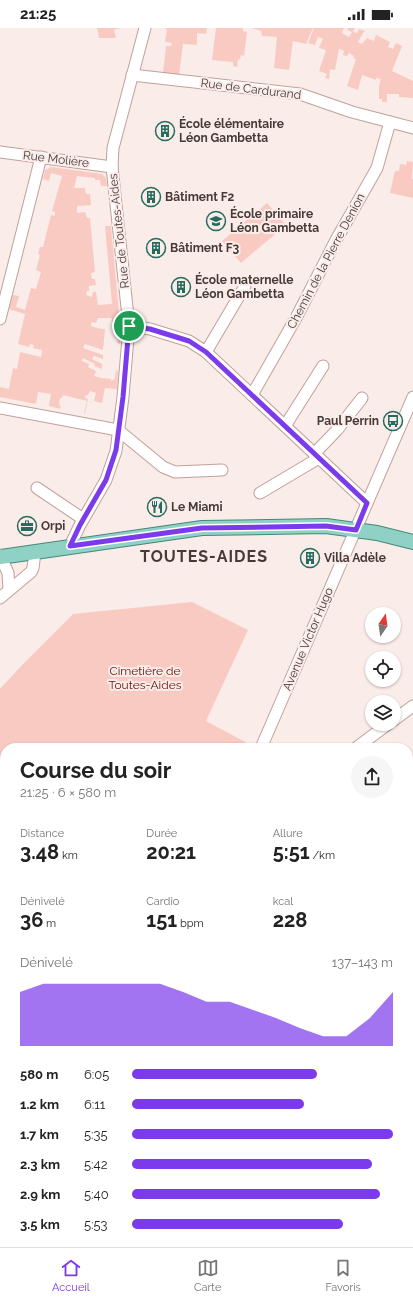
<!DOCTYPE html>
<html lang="fr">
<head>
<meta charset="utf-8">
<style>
	:root { --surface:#fff; --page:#f6f6f6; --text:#222; --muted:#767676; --line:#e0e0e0; --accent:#7c3aed }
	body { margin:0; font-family:Raleway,sans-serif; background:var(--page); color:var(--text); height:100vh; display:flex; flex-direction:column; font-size:15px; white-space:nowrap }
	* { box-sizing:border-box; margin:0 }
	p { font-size:13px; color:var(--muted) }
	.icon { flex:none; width:22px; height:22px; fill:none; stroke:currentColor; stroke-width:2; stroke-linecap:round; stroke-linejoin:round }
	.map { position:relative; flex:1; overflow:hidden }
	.details { position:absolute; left:0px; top:715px; width:413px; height:504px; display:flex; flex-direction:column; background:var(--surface); border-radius:16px 16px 0 0; box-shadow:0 1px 3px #0004 }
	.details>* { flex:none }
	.needle { width:26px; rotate:13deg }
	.fabs { position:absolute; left:365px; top:579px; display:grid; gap:8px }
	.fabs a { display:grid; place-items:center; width:36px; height:36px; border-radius:50%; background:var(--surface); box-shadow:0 1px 3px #0004; font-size:20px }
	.pin { position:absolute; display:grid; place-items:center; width:34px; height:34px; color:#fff; margin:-17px; border:2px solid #fff; border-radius:50%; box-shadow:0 1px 4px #0007 }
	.round { display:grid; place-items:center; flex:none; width:42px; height:42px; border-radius:21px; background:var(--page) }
	.head { display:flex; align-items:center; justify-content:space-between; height:68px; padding:0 20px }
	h1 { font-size:22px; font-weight:700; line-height:30px }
	.metrics { display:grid; grid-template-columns:repeat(3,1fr); gap:6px; height:68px; padding:4px 20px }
	.metrics div { display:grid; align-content:center }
	.metrics b { font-size:20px; font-weight:700 }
	.metrics small { font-size:11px; font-weight:400 }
	.metrics p { font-size:11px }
	.chart { height:112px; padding:8px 20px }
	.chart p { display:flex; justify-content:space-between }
	.chart svg { width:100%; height:72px; margin-top:4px; fill:var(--accent); opacity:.7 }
	ul { padding:0 20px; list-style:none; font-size:13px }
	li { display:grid; grid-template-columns:64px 48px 1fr; align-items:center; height:30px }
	li i { height:10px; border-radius:5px; background:var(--accent) }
	.status { display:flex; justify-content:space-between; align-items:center; height:28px; padding:0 20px; background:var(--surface); direction:ltr }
	.status svg { height:11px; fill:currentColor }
	.tabs { display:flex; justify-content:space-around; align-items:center; height:56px; border-top:1px solid var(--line); background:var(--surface); font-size:11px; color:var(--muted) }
	.tabs a { display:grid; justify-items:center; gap:2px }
	.tabs .selected { color:var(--accent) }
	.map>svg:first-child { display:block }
	.green { fill:#f9cac2 }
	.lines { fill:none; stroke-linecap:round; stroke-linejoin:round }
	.minor-casing { stroke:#c1a09a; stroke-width:13 }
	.major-casing { stroke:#458878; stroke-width:16 }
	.minor { stroke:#fff; stroke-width:11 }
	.major { stroke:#8fd1c4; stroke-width:14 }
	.route-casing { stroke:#fff; stroke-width:8 }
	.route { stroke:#7c3aed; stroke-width:5 }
	.labels { text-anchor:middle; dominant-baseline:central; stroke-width:4; stroke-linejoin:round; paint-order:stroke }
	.street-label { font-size:12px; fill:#463936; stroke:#faece9 }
	.poi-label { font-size:12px; font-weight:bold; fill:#463936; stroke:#faece9; text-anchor:start }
	.park-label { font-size:12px; fill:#641209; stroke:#faece9 }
	.district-label { font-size:16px; font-weight:bold; letter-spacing:1px; fill:#463936; stroke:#faece9 }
</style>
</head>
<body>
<div class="status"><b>21:25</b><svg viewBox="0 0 49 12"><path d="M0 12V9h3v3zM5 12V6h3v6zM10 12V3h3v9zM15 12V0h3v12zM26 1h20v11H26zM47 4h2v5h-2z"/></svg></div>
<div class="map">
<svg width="413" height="1219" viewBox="0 0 413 1219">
	<rect width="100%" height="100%" fill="#faece9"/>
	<!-- green -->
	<g class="green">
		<polygon points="97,0 120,0 114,2 116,9 114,10 99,10"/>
		<polygon points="165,0 207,0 206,6 197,5 197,17 183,16 179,47 163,45 166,18 171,18 172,15 165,14 167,2"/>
		<polygon points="216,0 246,0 243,0 243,3 247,4 244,28 241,27 240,32 238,31 237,39 233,38 233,34 212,32"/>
		<polygon points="252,0 313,0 306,16 293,13 289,42 274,40 277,9 262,8 261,3"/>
		<polygon points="314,0 344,0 342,5 349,9 352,4 347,2 348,0 355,0 353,4 357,5 359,1 365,3 363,5 358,14 362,16 367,10 374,13 376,7 390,14 388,19 393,21 396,15 402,18 392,43 413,53 413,70 399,69 399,66 387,66 387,74 382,74 382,71 379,71 379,58 381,51 376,50 376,52 362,47 358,62 347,58 356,31 353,30 354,28 349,25 347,28 343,27 344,23 339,21 335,42 330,41 329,51 325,50 327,46 319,43 326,22 319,20 323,11 318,9 315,17 308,15"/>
		<polygon points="407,133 413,134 412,151 413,151 413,170 390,165 395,143 399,143 400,136 406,137"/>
		<polygon points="51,139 102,146 106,150 107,158 101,158 100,152 95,152 95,150 77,148 74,160 85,160 86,166 90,166 91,177 77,178 77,185 85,184 87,190 90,190 95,244 91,245 92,251 95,251 96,257 89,258 89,263 87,263 86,267 92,269 93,264 96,264 98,277 112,276 105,198 111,198 121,307 120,316 117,315 120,307 113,306 112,290 98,290 96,295 92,294 91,298 101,301 105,301 103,322 85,316 83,320 103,327 103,331 94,328 92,331 102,336 102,341 94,338 95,336 83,330 82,333 89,336 88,339 96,343 94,348 101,350 111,351 111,353 115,351 116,342 118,343 117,359 117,361 105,360 102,375 94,373 96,365 90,363 88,367 86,367 85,370 88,371 85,385 84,385 87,373 63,367 62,370 60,370 59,377 61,378 60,381 49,378 51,366 38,364 36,376 0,369 0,359 9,361 13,340 17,341 20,324 41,329 42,322 33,320 34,317 30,316 29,319 18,316 25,286 9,281 13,267 19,268 16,279 25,282 31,260 36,261 41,244 36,242 40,227 38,226 40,219 43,219 51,187 55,188 55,184 52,183 62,148 51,145 49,153 43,151 45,142"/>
		<polygon points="267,175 286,197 241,235 222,213"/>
		<polygon points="192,574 248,602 206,693 247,715 244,720 5,720 5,866 0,865 0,661 23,636 73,586"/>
	</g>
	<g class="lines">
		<defs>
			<g id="minor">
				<polyline points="132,47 300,66 352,84 413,100"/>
				<polyline points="0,124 112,139"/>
				<polyline points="0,291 41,129"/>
				<polyline points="129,298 150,301 189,313 206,324 367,475"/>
				<polyline points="206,324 245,258"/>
				<polyline points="252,367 296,290 336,212 377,140 390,94"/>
				<polyline points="0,380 118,402 163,439 175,444 222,442"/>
				<polyline points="285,398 323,338"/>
				<polyline points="314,426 337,402 362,370"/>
				<polyline points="37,460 83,491"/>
				<polyline points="260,465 319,430"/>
				<polyline points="70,518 80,497 106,452 116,423 123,369 129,298 112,139 113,120 145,0"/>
				<polyline points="0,527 8,545 9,562"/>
				<polyline points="0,570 31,544 33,540 35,524"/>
				<polyline points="394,692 413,678"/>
				<polyline points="261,720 413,369"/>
				<polyline points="356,720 388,696"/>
				<polyline points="408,800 413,789"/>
				<polyline points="0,872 5,873"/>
				<polyline points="408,883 413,885"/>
				<polyline points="5,970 5,969"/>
				<polyline points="408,984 413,973"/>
				<polyline points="408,1098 413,1100"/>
				<polyline points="0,1109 5,1111"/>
				<polyline points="0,1184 5,1186"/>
				<polyline points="227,1214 238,1219"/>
				<polyline points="46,1219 48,1214"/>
				<polyline points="216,1219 218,1214"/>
			</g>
			<polyline id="major" points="0,529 202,500 326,498 377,505 413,514"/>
		</defs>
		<!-- minor casing -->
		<use href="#minor" class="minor-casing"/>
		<!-- major casing -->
		<use href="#major" class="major-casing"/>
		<!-- minor -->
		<use href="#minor" class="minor"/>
		<!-- major -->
		<use href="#major" class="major"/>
	</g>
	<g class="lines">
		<defs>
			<polygon id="route" points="129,298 150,301 189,313 206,324 367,475 356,502 326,498 202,500 70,518 80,497 106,452 116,422 123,369"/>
		</defs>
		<!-- route casing -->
		<use href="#route" class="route-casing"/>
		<!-- route -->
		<use href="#route" class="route"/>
	</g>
	<!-- icons -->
	<defs>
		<symbol id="building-ring" viewBox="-11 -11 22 22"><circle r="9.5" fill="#faece9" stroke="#276b5e" stroke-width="1.5"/><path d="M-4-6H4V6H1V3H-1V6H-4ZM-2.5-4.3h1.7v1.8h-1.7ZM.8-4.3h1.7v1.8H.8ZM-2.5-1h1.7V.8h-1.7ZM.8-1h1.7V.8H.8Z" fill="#276b5e"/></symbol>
		<symbol id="school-ring" viewBox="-11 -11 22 22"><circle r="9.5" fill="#faece9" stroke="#276b5e" stroke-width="1.5"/><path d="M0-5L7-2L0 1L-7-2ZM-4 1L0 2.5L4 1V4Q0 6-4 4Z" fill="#276b5e"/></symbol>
		<symbol id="bus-ring" viewBox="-11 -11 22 22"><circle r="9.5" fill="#faece9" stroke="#276b5e" stroke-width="1.5"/><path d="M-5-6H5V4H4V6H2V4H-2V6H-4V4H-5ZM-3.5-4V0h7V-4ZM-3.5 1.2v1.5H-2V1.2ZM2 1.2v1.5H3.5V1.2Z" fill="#276b5e"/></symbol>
		<symbol id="restaurant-ring" viewBox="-11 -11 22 22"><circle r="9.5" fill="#faece9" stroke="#276b5e" stroke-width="1.5"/><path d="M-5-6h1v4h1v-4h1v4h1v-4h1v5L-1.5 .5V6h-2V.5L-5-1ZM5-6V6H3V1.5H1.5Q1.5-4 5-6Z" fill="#276b5e"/></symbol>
		<symbol id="office-ring" viewBox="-11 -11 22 22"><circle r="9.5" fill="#faece9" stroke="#276b5e" stroke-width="1.5"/><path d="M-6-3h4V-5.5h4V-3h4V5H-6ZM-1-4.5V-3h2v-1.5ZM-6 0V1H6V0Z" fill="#276b5e"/></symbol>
	</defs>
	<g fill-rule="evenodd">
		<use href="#building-ring" x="154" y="92" width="22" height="22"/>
		<use href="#building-ring" x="140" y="158" width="22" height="22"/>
		<use href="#school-ring" x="205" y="182" width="22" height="22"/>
		<use href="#building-ring" x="145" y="209" width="22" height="22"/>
		<use href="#building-ring" x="170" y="248" width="22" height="22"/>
		<use href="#bus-ring" x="382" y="382" width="22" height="22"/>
		<use href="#restaurant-ring" x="146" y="468" width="22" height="22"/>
		<use href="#office-ring" x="16" y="487" width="22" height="22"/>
		<use href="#building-ring" x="299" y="519" width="22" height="22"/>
	</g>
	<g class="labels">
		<!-- street labels -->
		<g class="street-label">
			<text transform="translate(251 61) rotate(7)">Rue de Cardurand</text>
			<text transform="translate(56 131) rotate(7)">Rue Molière</text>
			<text transform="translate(119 203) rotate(-96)">Rue de Toutes-Aides</text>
			<text transform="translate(326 233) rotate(-62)">Chemin de la Pierre Denion</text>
			<text transform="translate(308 611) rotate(-67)">Avenue Victor Hugo</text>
		</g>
		<!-- poi labels -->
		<g class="poi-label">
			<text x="179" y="96">École élémentaire<tspan x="179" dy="14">Léon Gambetta</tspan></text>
			<text x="165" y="169">Bâtiment F2</text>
			<text x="230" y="186">École primaire<tspan x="230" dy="14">Léon Gambetta</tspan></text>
			<text x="170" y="220">Bâtiment F3</text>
			<text x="195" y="252">École maternelle<tspan x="195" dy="14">Léon Gambetta</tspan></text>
			<text x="379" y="393" text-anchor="end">Paul Perrin</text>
			<text x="171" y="479">Le Miami</text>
			<text x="41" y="498">Orpi</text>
			<text x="324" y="530">Villa Adèle</text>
		</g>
		<!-- park labels -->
		<g class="park-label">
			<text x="145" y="643">Cimetière de<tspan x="145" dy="14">Toutes-Aides</tspan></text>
		</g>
		<!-- district labels -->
		<g class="district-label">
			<text x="204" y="528">TOUTES-AIDES</text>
		</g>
	</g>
</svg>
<div class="fabs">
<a><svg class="needle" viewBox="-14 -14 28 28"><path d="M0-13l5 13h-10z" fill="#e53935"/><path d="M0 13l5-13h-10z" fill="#767676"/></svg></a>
<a><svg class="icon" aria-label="locate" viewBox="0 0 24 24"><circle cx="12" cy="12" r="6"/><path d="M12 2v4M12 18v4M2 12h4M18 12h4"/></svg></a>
<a><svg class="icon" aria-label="layers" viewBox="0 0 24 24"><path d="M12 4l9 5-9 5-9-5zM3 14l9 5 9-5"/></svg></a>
</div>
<div class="pin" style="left:129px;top:298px;background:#1e9e55"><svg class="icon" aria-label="arrive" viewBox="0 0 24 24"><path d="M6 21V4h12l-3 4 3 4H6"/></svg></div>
<section class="details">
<div class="head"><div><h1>Course du soir</h1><p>21:25 · 6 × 580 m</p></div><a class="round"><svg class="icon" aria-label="share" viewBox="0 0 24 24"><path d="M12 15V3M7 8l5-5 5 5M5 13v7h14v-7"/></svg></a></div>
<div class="metrics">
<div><p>Distance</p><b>3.48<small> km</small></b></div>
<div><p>Durée</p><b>20:21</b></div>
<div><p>Allure</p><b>5:51<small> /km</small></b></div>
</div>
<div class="metrics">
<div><p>Dénivelé</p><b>36<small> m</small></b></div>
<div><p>Cardio</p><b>151<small> bpm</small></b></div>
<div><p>kcal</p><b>228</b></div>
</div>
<div class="chart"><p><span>Dénivelé</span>137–143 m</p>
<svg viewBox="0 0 160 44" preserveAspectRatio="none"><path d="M0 44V11L10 6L20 6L30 6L40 6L50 6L60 6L70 11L80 17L90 17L100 22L110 27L120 33L130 38L140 38L150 27L160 11V44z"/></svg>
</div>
<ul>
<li><b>580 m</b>6:05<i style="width:71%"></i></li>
<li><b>1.2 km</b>6:11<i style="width:66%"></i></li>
<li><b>1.7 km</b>5:35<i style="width:100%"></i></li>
<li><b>2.3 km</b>5:42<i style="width:92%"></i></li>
<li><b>2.9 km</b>5:40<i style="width:95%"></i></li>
<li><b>3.5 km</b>5:53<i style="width:81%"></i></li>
</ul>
</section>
</div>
<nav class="tabs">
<a class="selected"><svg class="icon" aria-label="home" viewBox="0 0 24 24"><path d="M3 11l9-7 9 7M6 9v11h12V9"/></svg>Accueil</a>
<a><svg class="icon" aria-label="map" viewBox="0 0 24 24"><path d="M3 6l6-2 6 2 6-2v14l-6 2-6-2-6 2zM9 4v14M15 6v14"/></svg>Carte</a>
<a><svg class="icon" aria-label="saved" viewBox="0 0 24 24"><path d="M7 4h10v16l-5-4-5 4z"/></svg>Favoris</a>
</nav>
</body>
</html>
